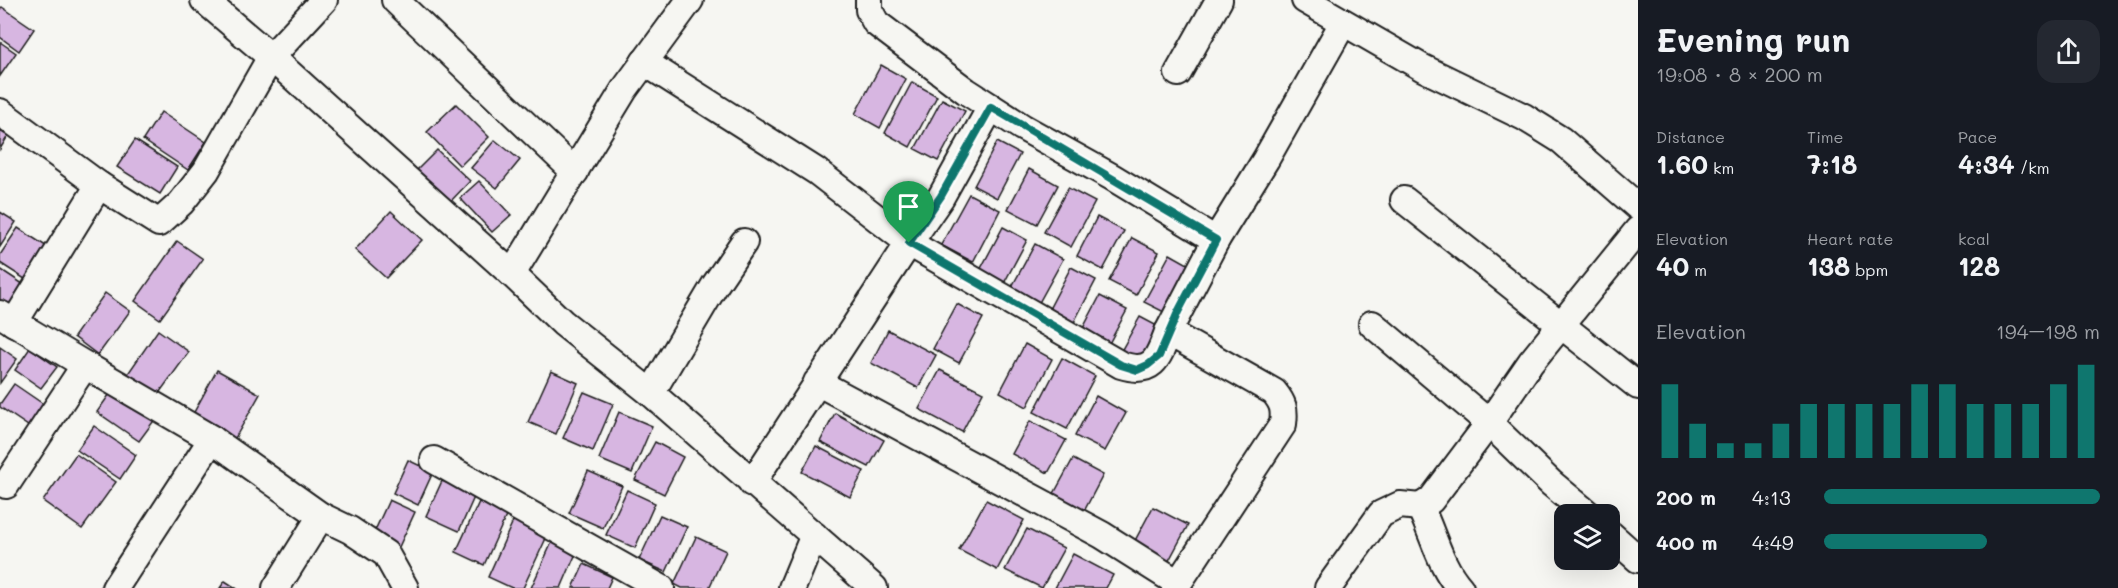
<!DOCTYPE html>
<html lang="en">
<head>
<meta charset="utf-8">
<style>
	:root { --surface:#171b24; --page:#242831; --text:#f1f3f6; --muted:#9ea1a6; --accent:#0f766e }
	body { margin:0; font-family:Mali,sans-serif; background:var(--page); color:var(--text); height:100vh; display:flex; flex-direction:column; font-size:22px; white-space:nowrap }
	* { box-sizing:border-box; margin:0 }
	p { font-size:20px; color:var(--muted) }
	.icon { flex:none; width:33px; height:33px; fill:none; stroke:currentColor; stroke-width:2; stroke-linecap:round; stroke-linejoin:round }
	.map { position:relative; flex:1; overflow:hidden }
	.details { display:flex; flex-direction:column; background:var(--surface); width:480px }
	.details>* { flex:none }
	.buttons { position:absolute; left:1554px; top:504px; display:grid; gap:12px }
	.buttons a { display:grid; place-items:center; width:66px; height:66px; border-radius:12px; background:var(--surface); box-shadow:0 6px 24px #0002; font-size:30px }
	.pin { position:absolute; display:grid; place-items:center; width:51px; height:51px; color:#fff; margin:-62px -26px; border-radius:50% 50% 50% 0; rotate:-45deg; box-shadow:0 0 6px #0007 }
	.pin .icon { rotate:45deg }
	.round { display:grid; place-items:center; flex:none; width:63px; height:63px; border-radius:18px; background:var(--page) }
	.summary { display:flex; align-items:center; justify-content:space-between; height:102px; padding:0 18px }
	h1 { font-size:33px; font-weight:700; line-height:45px }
	.stats { display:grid; grid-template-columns:repeat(3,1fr); gap:9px; height:102px; padding:6px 18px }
	.stats div { display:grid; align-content:center }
	.stats b { font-size:26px; font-weight:700 }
	.stats small { font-size:16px; font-weight:400 }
	.stats p { font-size:16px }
	.chart { height:168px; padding:12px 18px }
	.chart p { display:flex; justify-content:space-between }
	.chart svg { width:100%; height:108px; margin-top:6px; stroke:var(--accent); stroke-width:6 }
	ul { padding:0 18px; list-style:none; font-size:20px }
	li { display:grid; grid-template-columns:96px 72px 1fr; align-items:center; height:45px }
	li i { height:15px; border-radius:8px; background:var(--accent) }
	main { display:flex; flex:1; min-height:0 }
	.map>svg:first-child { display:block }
	.building { fill:#d7b6e1; stroke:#1c1c1c; stroke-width:1.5 }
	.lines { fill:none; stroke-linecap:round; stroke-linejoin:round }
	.minor-casing { stroke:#1c1c1c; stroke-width:30 }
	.minor { stroke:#f6f6f2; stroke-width:26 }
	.route-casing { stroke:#fff; stroke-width:12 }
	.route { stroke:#0f766e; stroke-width:8 }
</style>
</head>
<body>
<main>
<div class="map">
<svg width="1638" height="588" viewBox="0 0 1638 588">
	<rect width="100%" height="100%" fill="#f6f6f2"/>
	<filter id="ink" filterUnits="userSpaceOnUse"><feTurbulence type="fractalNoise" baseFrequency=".0167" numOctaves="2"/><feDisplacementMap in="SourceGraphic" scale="12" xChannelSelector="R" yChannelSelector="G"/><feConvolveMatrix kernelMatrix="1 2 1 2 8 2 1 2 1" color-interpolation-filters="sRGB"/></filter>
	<g filter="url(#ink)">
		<!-- building -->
		<g class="building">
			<polygon points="2,7 34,29 19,51 0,37 0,10"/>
			<polygon points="0,42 16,53 0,76"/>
			<polygon points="881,65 906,79 880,128 855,114"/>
			<polygon points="912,82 937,96 910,147 885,133"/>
			<polygon points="942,99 965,111 938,161 915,149"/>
			<polygon points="456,104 489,137 460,166 427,132"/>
			<polygon points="161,112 206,142 188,170 143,140"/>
			<polygon points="0,131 8,136 0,149"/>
			<polygon points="135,140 177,167 160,194 117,167"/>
			<polygon points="495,140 520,160 497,188 471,168"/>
			<polygon points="997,142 1020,154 997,198 974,186"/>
			<polygon points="437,150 470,181 449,203 416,171"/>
			<polygon points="1029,169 1058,185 1037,224 1008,209"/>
			<polygon points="479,181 511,215 492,232 460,198"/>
			<polygon points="1068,188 1095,202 1071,247 1044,232"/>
			<polygon points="969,194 1000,210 973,262 941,245"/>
			<polygon points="391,211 422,240 386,278 355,250"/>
			<polygon points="0,212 16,222 0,247"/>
			<polygon points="1097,217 1124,231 1103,270 1077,256"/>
			<polygon points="1003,227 1027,240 1002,287 978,274"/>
			<polygon points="18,228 52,250 31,283 0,263 0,255"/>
			<polygon points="1132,238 1159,252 1136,295 1109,281"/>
			<polygon points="177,241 203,259 160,319 135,301"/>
			<polygon points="1035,244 1063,259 1036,308 1008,294"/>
			<polygon points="1170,254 1195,268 1170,315 1144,302"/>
			<polygon points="1071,267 1096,280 1072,326 1047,313"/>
			<polygon points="0,269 29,288 12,313 0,305"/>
			<polygon points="105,293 130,311 98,355 74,337"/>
			<polygon points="1100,296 1127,310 1106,349 1080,334"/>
			<polygon points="957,304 983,318 959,363 933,349"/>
			<polygon points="1140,317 1161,328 1142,364 1120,353"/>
			<polygon points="158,330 189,352 157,396 127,375"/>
			<polygon points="888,330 936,355 918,388 871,363"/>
			<polygon points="1025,344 1052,359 1027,407 1000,392"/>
			<polygon points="0,347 17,359 0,383"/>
			<polygon points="30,348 57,367 41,388 15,370"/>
			<polygon points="1062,358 1095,376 1067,429 1034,412"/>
			<polygon points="217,370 260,394 234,440 192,416"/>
			<polygon points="940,370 983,392 962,432 919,409"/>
			<polygon points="551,371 578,383 556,434 528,422"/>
			<polygon points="14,384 49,408 34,430 0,407 0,404"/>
			<polygon points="114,388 156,418 139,441 97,412"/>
			<polygon points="584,392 613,404 593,451 563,438"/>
			<polygon points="1096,396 1126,413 1105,451 1075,436"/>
			<polygon points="619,412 652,426 632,473 599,459"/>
			<polygon points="835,413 884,440 869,467 820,442"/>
			<polygon points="1030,421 1066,440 1048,473 1012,454"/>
			<polygon points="94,426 136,455 120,479 77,450"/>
			<polygon points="655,442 683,457 664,494 635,480"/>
			<polygon points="816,446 864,471 850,497 802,472"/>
			<polygon points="76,454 116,482 82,529 43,501"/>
			<polygon points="1073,459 1103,475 1082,515 1051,499"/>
			<polygon points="408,460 433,472 418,505 393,493"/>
			<polygon points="588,471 622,486 603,528 569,513"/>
			<polygon points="442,481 475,495 459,531 426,516"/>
			<polygon points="627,490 655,503 635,548 606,535"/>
			<polygon points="389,500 415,512 398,549 372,537"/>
			<polygon points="986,500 1024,520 997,570 959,550"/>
			<polygon points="479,502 507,514 484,565 456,552"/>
			<polygon points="1153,507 1188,525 1166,566 1131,548"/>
			<polygon points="660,515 687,527 666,572 639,560"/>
			<polygon points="514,519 548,534 523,588 512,588 488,577"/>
			<polygon points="1027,529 1064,548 1042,588 1005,570"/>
			<polygon points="696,537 726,551 709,588 682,588 674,584"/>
			<polygon points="553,540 577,551 561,588 531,588"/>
			<polygon points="1073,554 1113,575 1106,588 1055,588"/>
			<polygon points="584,564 612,577 607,588 573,588"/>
			<polygon points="225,581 236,588 220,588"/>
		</g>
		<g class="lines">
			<defs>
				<g id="minor">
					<polyline points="204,0 271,57 512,274 563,323 651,393 874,588"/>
					<polyline points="395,0 575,172"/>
					<polyline points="869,0 869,10 876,23 966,91 1022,127 1112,177 1216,240"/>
					<polyline points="1305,0 1423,68 1524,117 1561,140 1638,207"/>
					<polyline points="644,62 816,171 909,243 752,483"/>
					<polyline points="1178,73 1219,0"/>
					<path d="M991,107L941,197L909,243L1121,365C1153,375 1158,359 1168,332"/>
					<polyline points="0,112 99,185 159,223 181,203 206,171 271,57 324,0"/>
					<polyline points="1404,200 1638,386"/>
					<polyline points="512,274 624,90 690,0"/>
					<polyline points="0,314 85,365"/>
					<polyline points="14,323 99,185"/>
					<polyline points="1372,324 1489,423 1551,483 1588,514"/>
					<polyline points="817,382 1102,535 1178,583"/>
					<polyline points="651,393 715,285 744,242"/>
					<polyline points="434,460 661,588"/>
					<polyline points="6,485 85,365 212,439 321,516 276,588"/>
					<polyline points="321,516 350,530 386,554 405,588"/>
					<polyline points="1610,534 1638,559"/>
					<polyline points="115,588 212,439"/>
					<polyline points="792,588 814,535"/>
					<path d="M1175,588L1283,424C1285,409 1283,403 1274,392L1168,332L1216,240L1266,159L1343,23"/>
					<polyline points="1328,588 1381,514 1400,505 1420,507"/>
					<path d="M1460,588C1440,566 1433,533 1420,507L1431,500L1489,423L1531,362L1638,230"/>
				</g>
			</defs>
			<!-- minor casing -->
			<use href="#minor" class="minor-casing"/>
			<!-- minor -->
			<use href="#minor" class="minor"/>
		</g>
	</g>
	<g class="lines" filter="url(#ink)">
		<defs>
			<polygon id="route" points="991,107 1216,240 1178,312 1159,356 1148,365 1137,370 1121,365 909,243 941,196"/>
		</defs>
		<!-- route casing -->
		<use href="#route" class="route-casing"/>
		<!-- route -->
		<use href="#route" class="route"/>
	</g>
</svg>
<div class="buttons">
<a><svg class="icon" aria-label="layers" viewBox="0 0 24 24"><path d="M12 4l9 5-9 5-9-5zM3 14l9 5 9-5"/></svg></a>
</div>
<div class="pin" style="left:909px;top:243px;background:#1e9e55"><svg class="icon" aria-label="arrive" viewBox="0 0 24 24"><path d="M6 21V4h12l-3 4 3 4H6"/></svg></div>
</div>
<section class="details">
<div class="summary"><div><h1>Evening run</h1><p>19:08 · 8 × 200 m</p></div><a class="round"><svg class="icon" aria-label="share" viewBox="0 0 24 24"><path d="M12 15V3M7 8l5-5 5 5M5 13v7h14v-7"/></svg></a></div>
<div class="stats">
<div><p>Distance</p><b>1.60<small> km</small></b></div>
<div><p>Time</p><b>7:18</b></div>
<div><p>Pace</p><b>4:34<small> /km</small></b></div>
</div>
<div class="stats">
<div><p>Elevation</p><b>40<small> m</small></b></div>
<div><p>Heart rate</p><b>138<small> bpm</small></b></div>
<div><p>kcal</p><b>128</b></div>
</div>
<div class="chart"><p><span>Elevation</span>194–198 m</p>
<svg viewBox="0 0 160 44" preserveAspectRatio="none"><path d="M5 44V14M15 44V30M25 44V38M35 44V38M45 44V30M55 44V22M65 44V22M75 44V22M85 44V22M95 44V14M105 44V14M115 44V22M125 44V22M135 44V22M145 44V14M155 44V6"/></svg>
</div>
<ul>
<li><b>200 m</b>4:13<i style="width:100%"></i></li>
<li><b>400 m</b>4:49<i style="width:59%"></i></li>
</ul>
</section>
</main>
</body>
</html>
